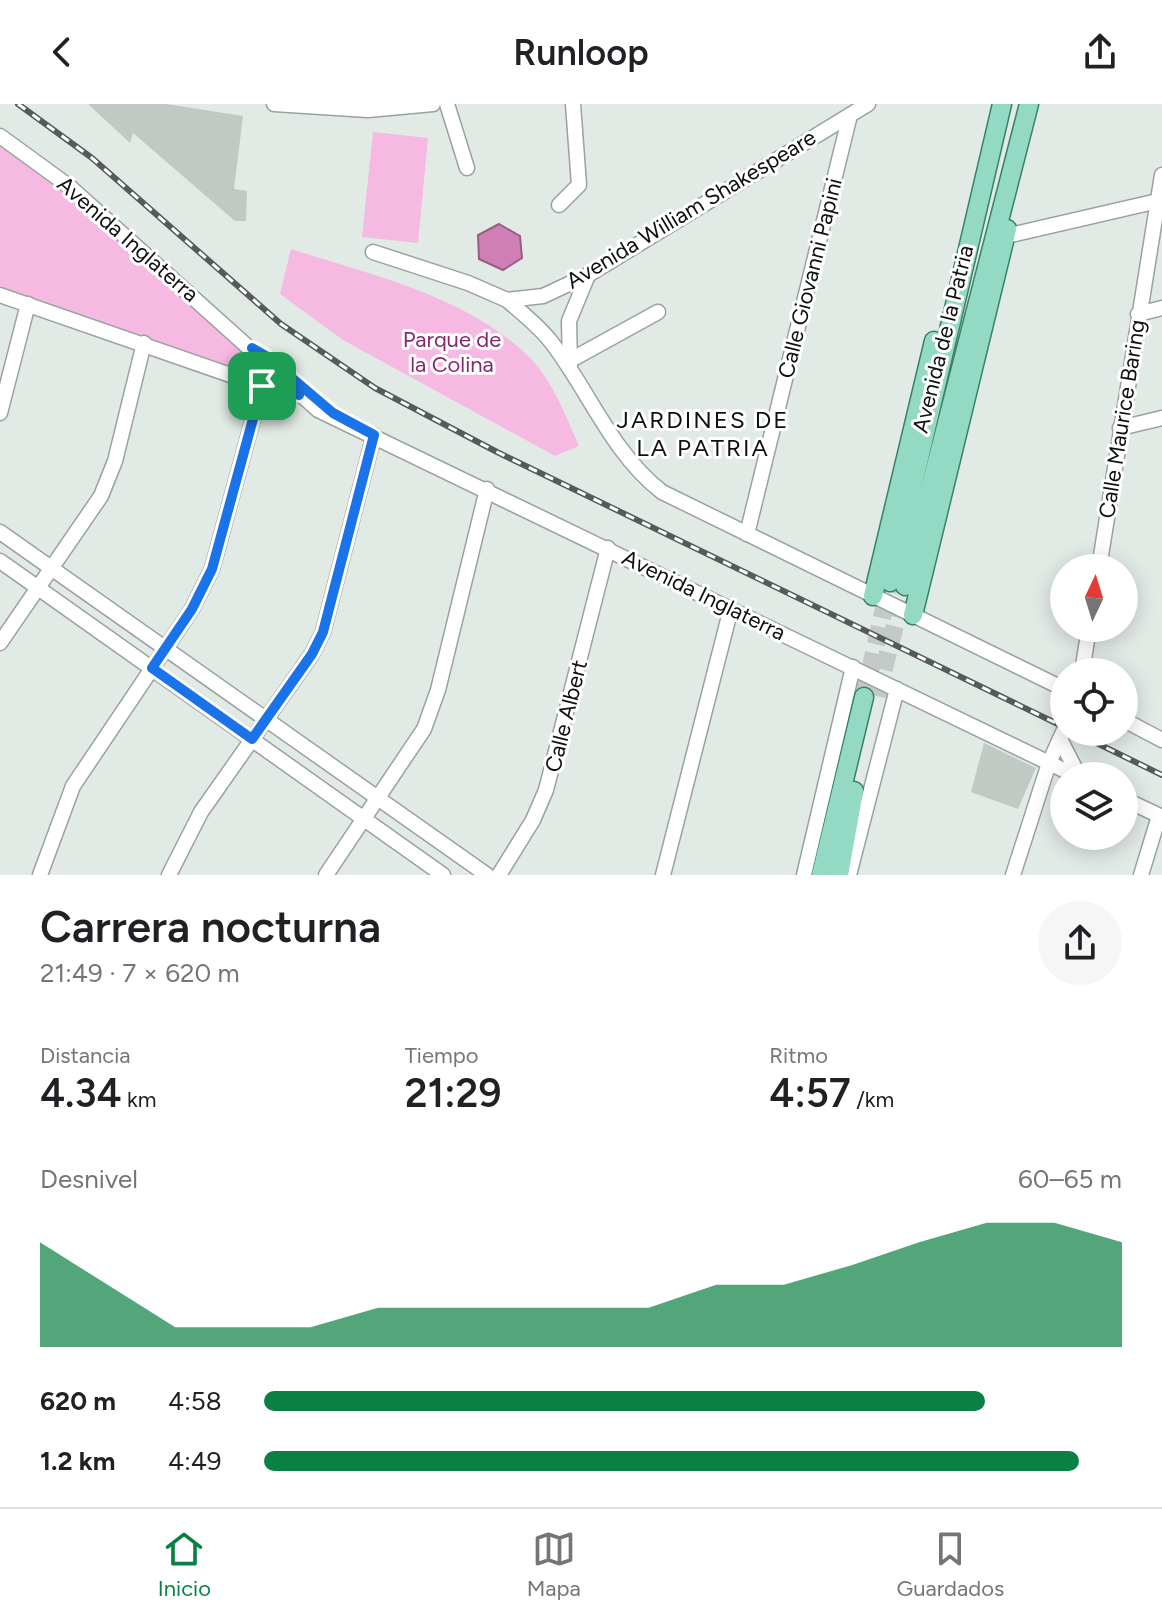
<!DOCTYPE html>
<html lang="es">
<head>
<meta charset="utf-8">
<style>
	:root { --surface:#fff; --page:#f6f6f6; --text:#202124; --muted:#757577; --line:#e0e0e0; --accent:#0b8043 }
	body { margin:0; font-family:Figtree,sans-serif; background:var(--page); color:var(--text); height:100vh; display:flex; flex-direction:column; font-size:30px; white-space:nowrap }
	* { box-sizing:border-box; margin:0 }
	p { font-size:26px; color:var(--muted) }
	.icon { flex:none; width:44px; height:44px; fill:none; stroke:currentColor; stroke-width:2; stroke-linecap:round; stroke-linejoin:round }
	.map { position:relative; height:771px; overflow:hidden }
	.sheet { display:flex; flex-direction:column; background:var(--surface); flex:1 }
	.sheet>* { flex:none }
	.needle { width:52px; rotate:4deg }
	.controls { position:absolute; left:1050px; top:450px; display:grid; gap:16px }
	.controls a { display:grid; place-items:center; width:88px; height:88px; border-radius:50%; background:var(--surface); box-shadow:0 4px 20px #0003; font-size:40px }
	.pin { position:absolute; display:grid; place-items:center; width:68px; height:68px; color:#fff; margin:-34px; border-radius:16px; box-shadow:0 4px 12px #0006 }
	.round { display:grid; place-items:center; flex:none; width:84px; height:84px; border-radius:42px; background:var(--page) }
	.headline { display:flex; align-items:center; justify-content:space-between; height:136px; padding:0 40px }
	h1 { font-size:44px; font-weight:600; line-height:60px }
	.stats { display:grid; grid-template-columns:repeat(3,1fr); gap:12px; height:136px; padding:8px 40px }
	.stats div { display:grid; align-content:center }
	.stats b { font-size:40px; font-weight:600 }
	.stats small { font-size:22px; font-weight:400 }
	.stats p { font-size:22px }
	.chart { height:224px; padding:16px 40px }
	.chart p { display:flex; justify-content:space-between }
	.chart svg { width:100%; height:144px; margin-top:8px; fill:var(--accent); opacity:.7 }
	ul { padding:0 40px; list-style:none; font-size:26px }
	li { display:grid; grid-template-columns:128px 96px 1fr; align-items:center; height:60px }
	li i { height:20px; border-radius:10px; background:var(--accent) }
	header { display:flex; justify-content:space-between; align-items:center; height:104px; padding:0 40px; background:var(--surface); font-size:36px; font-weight:600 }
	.menu { display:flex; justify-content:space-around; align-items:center; height:112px; border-top:2px solid var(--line); background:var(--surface); font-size:22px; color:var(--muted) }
	.menu a { display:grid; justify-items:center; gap:4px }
	.menu .current { color:var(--accent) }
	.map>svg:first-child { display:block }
	.green { fill:#f6b9e2 }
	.water { fill:#cf7fb6; stroke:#955e84; stroke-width:2 }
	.building { fill:#c1c9c5 }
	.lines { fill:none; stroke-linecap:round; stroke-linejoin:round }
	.major-tunnel { stroke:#c2c9c6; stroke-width:18; stroke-dasharray:18 9; stroke-linecap:butt }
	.minor-casing { stroke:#9aa29e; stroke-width:17 }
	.major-casing { stroke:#37826a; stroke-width:21 }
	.minor { stroke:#fff; stroke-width:14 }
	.major { stroke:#94d9c3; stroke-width:18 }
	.rail-casing { stroke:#565a58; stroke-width:6 }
	.rail { stroke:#fff; stroke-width:3; stroke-dasharray:9; stroke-linecap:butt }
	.route-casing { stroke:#fff; stroke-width:16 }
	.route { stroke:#1a73e8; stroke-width:10 }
	.labels { text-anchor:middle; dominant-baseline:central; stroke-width:6; stroke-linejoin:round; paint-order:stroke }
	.street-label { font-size:22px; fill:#0e100f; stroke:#fff }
	.park-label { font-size:22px; fill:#86286f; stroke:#fff }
	.neighbourhood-label { font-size:24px; letter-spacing:2px; fill:#0e100f; stroke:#fff }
</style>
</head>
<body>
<header><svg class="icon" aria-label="back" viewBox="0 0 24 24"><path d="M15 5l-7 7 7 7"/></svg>Runloop<svg class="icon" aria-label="share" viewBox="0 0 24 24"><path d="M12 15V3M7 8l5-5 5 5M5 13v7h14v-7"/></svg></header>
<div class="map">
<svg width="1162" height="771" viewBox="0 0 1162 771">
	<rect width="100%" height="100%" fill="#e2eae6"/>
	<!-- green -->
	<g class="green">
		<polygon points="373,28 428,34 418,139 362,133"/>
		<path d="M0,43C94,99 182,191 264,264V270L257,273L232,264L0,182Z"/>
		<path d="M291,145C371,171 460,190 524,248C551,272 565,310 579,342L555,352L343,236L280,190Z"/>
	</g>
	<!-- water -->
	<polygon class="water" points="499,120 520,132 522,154 503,166 479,155 478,131"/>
	<!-- building -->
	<g class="building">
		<polygon points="88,0 166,0 243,12 234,85 247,87 246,117 235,117 133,29 130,39"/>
		<polygon points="984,639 1036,664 1018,705 971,688"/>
	</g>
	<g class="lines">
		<!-- major-tunnel -->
		<g class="major-tunnel">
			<polyline points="877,592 905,482"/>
			<polyline points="864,593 890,478"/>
		</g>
		<defs>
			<g id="minor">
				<polyline points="274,0 368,6 433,0"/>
				<polyline points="447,0 467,64"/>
				<polyline points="0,32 70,83 318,306 1076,672"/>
				<polyline points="559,101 579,81 573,0"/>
				<polyline points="1006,132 1162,96"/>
				<polyline points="373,148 468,179 507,196 543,192 588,171 868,0"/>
				<polyline points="0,191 262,282 299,291"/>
				<path d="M507,196C522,209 540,223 552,239C590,289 612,349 662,388L1064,585"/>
				<polyline points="1138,210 1162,204"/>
				<polyline points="569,257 658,208"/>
				<polyline points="570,262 569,217 588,171"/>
				<polyline points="0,309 28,200"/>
				<polyline points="1120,324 1162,314"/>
				<polyline points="0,428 487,771"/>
				<polyline points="747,430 850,11"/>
				<polyline points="0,457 443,771"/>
				<polyline points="1099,464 1162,71"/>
				<polyline points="0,539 101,392 115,357 144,239"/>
				<polyline points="1082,568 1089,524"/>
				<polyline points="1124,616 1162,636"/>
				<polyline points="1060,635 1079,672"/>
				<polyline points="1124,695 1162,713"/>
				<polyline points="40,771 73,682 192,505 212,465 262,282"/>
				<polyline points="169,771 201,708 312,550 323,528 374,331"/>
				<polyline points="326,771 424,625 438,586 487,385"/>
				<polyline points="499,771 533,716 546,686 608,444"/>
				<polyline points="663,771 731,504"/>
				<polyline points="804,771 853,563"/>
				<polyline points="849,771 897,585"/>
				<polyline points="1013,771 1049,659 1064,626"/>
				<polyline points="1141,771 1159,712"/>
			</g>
			<g id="major">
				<polyline points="890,478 1002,0"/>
				<polyline points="905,482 1029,0"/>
				<polyline points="873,492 934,237"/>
				<polyline points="913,511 1007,125"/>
				<polyline points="821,771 864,593"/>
				<polyline points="839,771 854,687"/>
			</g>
		</defs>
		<!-- minor casing -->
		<use href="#minor" class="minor-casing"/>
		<!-- major casing -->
		<use href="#major" class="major-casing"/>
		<!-- minor -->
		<use href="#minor" class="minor"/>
		<!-- major -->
		<use href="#major" class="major"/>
		<defs>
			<g id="rail">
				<polyline points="18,0 92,54 281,220 375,284 497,348 1064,623"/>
				<polyline points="1074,628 1162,671"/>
			</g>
		</defs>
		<!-- rail casing -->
		<use href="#rail" class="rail-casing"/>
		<!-- rail -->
		<use href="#rail" class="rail"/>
	</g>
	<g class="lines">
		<defs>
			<polygon id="route" points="252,244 266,252 333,309 374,331 323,528 312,550 252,635 152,564 192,505 212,465 262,282 299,291"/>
		</defs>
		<!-- route casing -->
		<use href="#route" class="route-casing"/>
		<!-- route -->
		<use href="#route" class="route"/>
	</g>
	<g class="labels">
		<!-- street labels -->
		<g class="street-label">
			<text transform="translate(691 105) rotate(-31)">Avenida William Shakespeare</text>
			<text transform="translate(128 135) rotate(41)">Avenida Inglaterra</text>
			<text transform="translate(810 174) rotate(-76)">Calle Giovanni Papini</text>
			<text transform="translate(943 235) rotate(-76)">Avenida de la Patria</text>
			<text transform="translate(1122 315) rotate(-81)">Calle Maurice Baring</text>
			<text transform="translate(704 491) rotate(26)">Avenida Inglaterra</text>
			<text transform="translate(566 612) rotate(-76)">Calle Albert</text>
		</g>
		<!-- park labels -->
		<g class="park-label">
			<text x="452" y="235">Parque de<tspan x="452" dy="25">la Colina</tspan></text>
		</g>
		<!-- neighbourhood labels -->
		<g class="neighbourhood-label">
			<text x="703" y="315">JARDINES DE<tspan x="703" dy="28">LA PATRIA</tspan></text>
		</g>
	</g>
</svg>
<div class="controls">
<a><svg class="needle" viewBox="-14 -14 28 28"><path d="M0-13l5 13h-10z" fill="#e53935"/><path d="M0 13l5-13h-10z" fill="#757577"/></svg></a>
<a><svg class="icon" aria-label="locate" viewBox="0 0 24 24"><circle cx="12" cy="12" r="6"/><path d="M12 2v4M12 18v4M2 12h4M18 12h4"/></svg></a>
<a><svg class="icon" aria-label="layers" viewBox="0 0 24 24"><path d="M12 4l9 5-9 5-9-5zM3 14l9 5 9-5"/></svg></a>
</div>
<div class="pin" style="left:262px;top:282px;background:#1e9e55"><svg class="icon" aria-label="arrive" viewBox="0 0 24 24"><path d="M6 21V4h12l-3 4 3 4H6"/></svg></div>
</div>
<section class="sheet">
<div class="headline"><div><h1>Carrera nocturna</h1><p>21:49 · 7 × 620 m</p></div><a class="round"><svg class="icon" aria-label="share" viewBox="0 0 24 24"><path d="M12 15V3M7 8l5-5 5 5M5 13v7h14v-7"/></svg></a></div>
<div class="stats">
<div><p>Distancia</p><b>4.34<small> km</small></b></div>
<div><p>Tiempo</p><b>21:29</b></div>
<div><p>Ritmo</p><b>4:57<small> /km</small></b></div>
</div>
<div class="chart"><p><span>Desnivel</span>60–65 m</p>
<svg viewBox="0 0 160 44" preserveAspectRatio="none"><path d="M0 44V12L10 25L20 38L30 38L40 38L50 32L60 32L70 32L80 32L90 32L100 25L110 25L120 19L130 12L140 6L150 6L160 12V44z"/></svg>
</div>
<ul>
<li><b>620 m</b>4:58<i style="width:84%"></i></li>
<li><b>1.2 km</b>4:49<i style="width:95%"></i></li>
</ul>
</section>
<nav class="menu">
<a class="current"><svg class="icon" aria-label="home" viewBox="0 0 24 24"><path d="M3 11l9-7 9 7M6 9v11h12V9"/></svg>Inicio</a>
<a><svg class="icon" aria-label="map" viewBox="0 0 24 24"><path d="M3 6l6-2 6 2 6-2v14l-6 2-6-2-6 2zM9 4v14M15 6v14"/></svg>Mapa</a>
<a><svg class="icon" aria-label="saved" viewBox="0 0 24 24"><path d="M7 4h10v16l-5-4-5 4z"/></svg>Guardados</a>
</nav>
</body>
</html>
